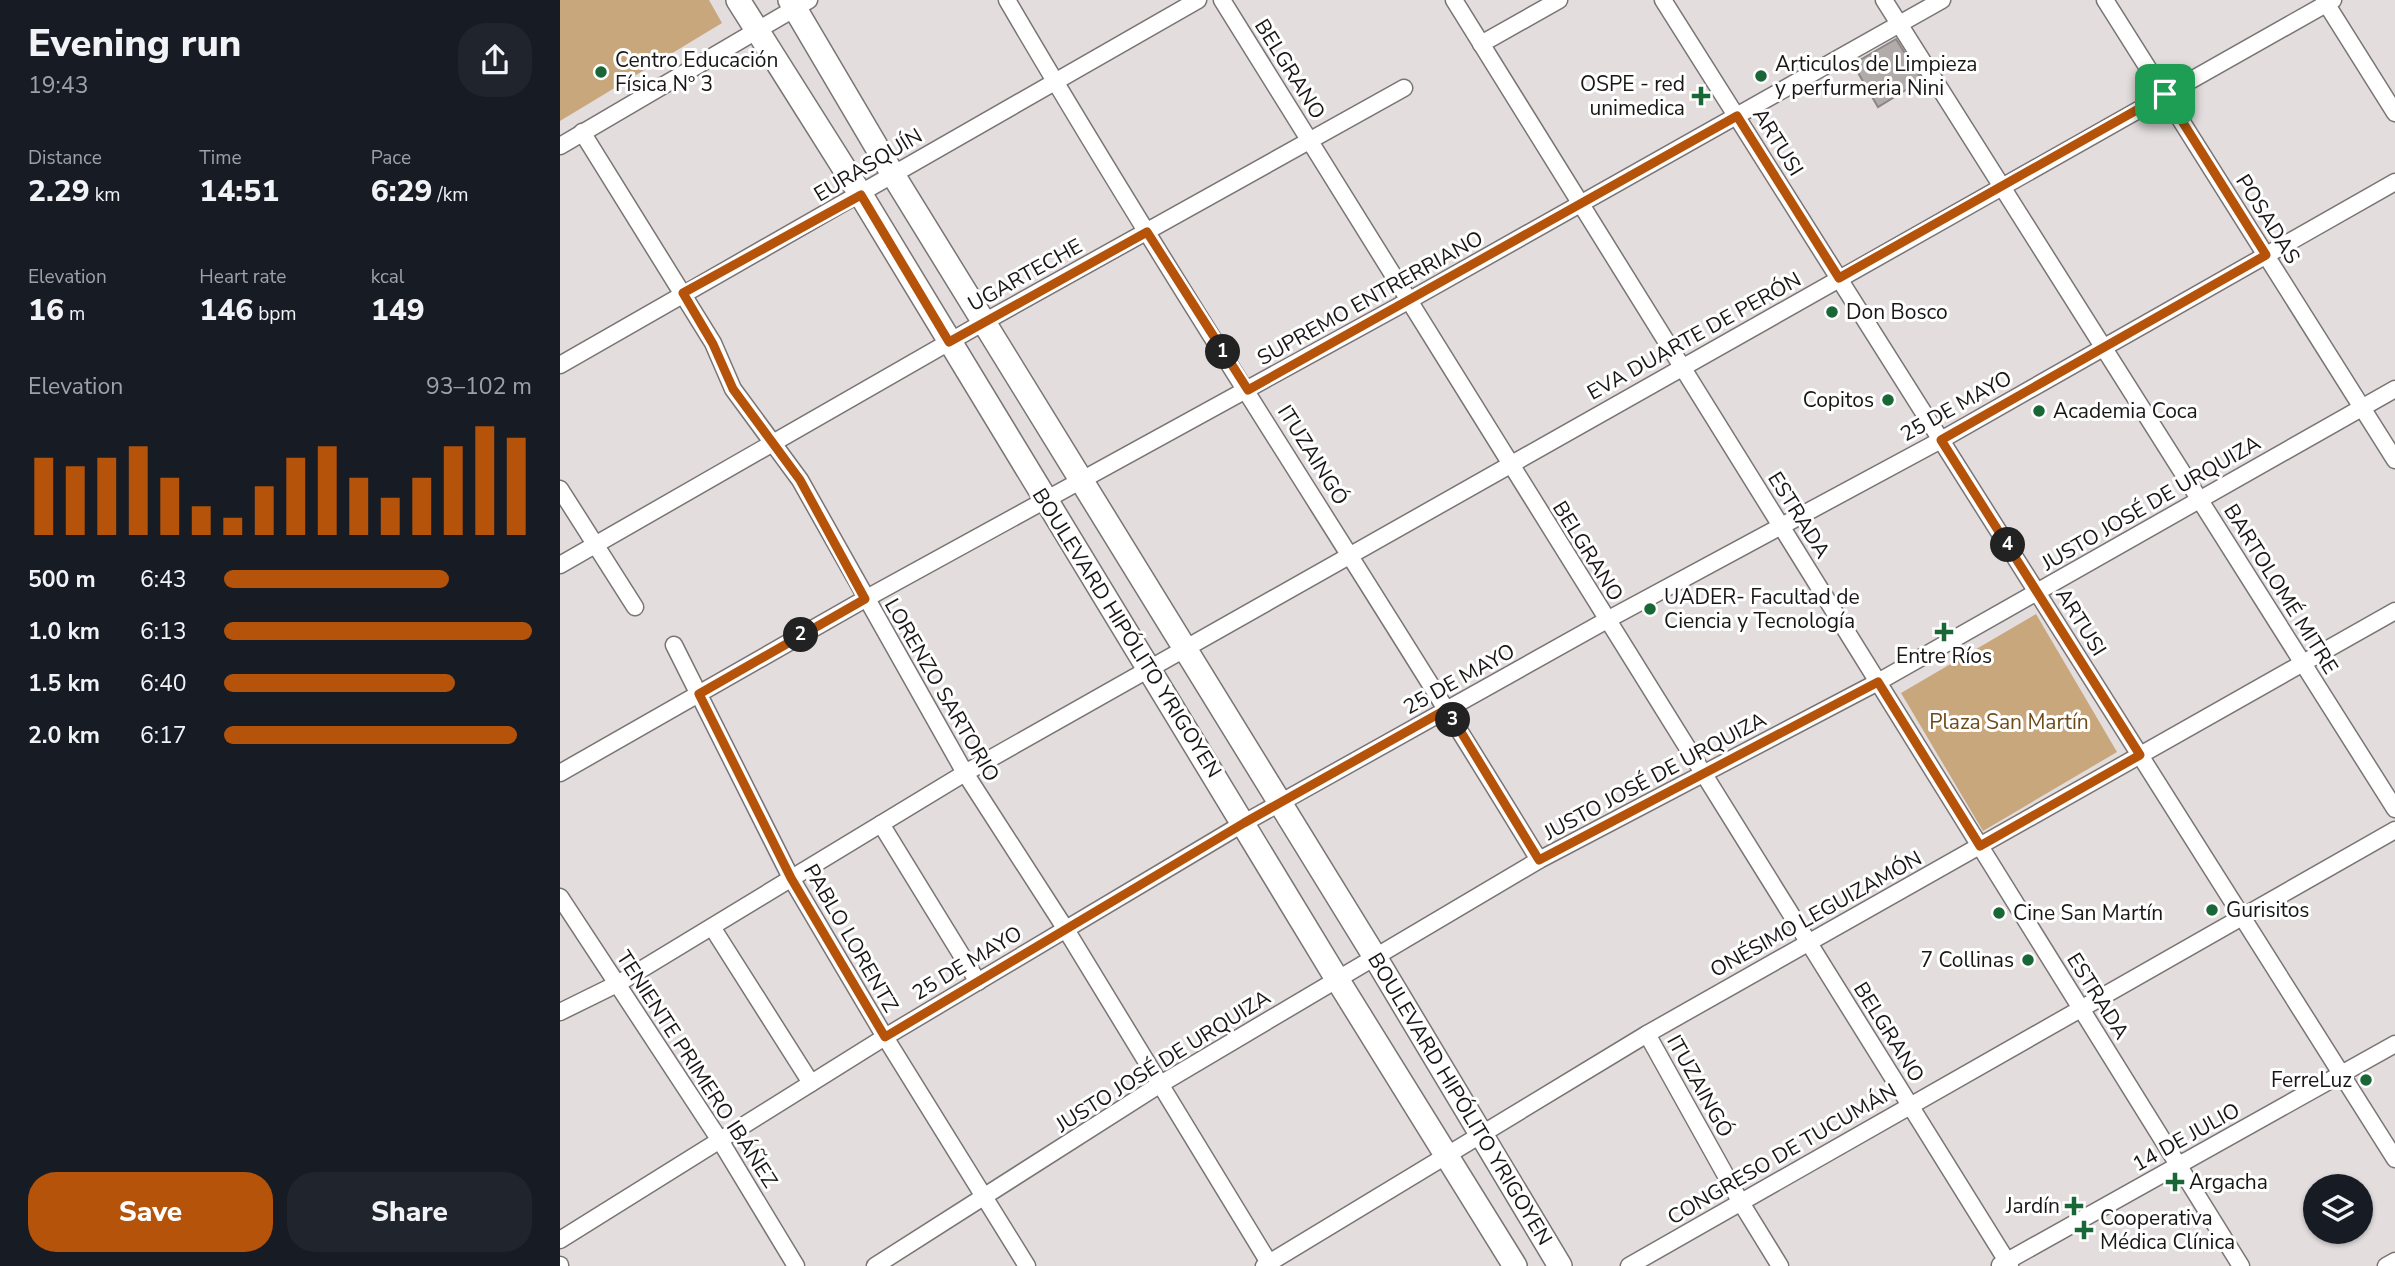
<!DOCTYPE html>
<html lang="en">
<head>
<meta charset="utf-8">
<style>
	:root { --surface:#171b24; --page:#20242c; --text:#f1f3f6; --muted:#9ea1a6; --accent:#b45309 }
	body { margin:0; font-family:"Nunito Sans",sans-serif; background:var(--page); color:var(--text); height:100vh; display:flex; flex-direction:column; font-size:26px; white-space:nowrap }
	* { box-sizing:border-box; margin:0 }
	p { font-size:23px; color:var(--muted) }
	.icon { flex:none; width:38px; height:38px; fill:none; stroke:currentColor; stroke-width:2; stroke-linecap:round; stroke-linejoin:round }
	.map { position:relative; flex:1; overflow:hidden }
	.details { display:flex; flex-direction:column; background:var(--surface); width:560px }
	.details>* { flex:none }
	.controls { position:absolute; left:1743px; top:1174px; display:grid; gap:14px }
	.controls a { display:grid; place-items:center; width:70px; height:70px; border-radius:50%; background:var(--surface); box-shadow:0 2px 5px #0004; font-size:35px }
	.pin { position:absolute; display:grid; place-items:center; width:60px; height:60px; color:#fff; margin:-30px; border-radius:14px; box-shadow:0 4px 10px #0006 }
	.km { position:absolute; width:35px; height:35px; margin:-18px; border-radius:50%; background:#222; color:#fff; font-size:19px; line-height:35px; text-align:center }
	.round { display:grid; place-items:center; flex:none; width:74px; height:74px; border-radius:28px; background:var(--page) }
	.headline { display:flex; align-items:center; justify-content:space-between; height:119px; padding:0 28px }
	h1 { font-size:38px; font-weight:800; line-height:52px }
	.metrics { display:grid; grid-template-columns:repeat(3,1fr); gap:10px; height:119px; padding:7px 28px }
	.metrics div { display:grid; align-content:center }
	.metrics b { font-size:30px; font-weight:800 }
	.metrics small { font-size:19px; font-weight:400 }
	.metrics p { font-size:19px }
	.chart { height:196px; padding:14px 28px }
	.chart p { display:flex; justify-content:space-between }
	.chart svg { width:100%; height:126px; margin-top:7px; stroke:var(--accent); stroke-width:6 }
	.cta { display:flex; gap:14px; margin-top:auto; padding:14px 28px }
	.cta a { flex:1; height:80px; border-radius:28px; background:var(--accent); color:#fff; font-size:28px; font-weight:800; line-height:80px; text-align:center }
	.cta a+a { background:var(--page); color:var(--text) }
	ul { padding:0 28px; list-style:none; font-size:23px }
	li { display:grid; grid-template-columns:112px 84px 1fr; align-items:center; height:52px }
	li i { height:18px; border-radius:9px; background:var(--accent) }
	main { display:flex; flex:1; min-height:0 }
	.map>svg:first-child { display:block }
	.green { fill:#c9a77d }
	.building { fill:#b1acaa; stroke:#8c8785; stroke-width:2 }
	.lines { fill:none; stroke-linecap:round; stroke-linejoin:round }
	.street-casing { stroke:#7a7474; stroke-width:19 }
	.secondary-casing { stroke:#7a7474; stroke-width:26 }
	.street { stroke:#fff; stroke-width:16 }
	.secondary { stroke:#fff; stroke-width:23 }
	.route-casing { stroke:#fff; stroke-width:14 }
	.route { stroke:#b45309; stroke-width:9 }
	.poi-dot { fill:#196736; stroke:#fff; stroke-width:2.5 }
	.labels { text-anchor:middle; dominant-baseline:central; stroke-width:6; stroke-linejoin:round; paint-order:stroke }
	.poi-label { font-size:21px; fill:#191616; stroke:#fff; text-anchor:start }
	.street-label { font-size:21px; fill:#191616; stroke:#fff }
	.park-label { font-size:21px; fill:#6e4b18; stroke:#fff }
</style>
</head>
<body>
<main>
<section class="details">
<div class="headline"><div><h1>Evening run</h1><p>19:43</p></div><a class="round"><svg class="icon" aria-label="share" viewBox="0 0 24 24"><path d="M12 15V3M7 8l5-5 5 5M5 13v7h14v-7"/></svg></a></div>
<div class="metrics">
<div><p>Distance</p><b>2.29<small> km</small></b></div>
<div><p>Time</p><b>14:51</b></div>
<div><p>Pace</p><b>6:29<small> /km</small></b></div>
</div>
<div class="metrics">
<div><p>Elevation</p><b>16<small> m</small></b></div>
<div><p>Heart rate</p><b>146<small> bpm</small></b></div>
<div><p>kcal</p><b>149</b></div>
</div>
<div class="chart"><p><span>Elevation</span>93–102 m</p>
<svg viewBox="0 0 160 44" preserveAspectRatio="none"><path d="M5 44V17M15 44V20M25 44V17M35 44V13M45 44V24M55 44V34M65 44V38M75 44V27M85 44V17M95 44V13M105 44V24M115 44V31M125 44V24M135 44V13M145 44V6M155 44V10"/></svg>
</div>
<ul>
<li><b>500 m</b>6:43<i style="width:73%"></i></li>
<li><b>1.0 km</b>6:13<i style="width:100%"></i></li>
<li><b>1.5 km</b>6:40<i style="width:75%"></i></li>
<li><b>2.0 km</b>6:17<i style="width:95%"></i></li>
</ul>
<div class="cta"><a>Save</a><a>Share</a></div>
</section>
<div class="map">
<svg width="1835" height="1266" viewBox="0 0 1835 1266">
	<rect width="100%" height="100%" fill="#e3dddd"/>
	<!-- green -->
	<g class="green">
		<polygon points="0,0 149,0 162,23 0,121"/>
		<polygon points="1476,614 1557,752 1423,831 1341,693"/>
	</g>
	<!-- building -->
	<polygon class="building" points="1336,39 1362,80 1318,107 1293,64"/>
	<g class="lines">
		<defs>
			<g id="street">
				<path d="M447,0C617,291 804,572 979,860"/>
				<polyline points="662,0 1450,1266"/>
				<polyline points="894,0 1681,1266"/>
				<polyline points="1103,0 1835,1159"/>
				<polyline points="1324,0 1835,809"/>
				<polyline points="1545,0 1835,460"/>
				<polyline points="1764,0 1835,113"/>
				<polyline points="921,44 999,0"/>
				<polyline points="22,132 153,343 173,389 240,480 405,773 505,928 711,1266"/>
				<polyline points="0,146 249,0"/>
				<polyline points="0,365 638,0"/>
				<polyline points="0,489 75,607"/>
				<polyline points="0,565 424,322 844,88"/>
				<polyline points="114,645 231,878 325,1037 467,1266"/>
				<polyline points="0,773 305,599 848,301 1382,0"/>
				<polyline points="321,824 418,982"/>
				<polyline points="0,897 161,1142 236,1266"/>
				<polyline points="152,927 251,1083"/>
				<polyline points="0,1012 59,983 405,773 1773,0"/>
				<polyline points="1087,1034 1180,1201 1220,1266"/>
				<polyline points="0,1240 325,1037 684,823 1047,620 1381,440 1835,182"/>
				<polyline points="0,1265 0,1266"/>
				<polyline points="1440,1265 1835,1044"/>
				<polyline points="315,1266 599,1085 979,860 1318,682 1835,389"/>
				<polyline points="704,1266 1087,1034 1835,611"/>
				<polyline points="1069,1266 1835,830"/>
				<polyline points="1826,1266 1835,1261"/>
			</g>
			<g id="secondary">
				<polyline points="178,0 301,195 777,979 955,1266"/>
				<polyline points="230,0 332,173 815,957 1000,1266"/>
			</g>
		</defs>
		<!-- street casing -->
		<use href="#street" class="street-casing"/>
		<!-- secondary casing -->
		<use href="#secondary" class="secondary-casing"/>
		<!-- street -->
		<use href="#street" class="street"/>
		<!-- secondary -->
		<use href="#secondary" class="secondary"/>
	</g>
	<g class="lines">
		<defs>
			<polygon id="route" points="1605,94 1706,255 1381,440 1580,755 1420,846 1318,682 979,860 887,709 684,823 325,1037 231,878 139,694 305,599 240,480 173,389 153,344 123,293 301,195 389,342 587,232 688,390 1177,116 1279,278"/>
		</defs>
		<!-- route casing -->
		<use href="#route" class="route-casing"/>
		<!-- route -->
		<use href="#route" class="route"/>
	</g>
	<!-- markers -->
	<g class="poi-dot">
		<circle cx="41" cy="72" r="7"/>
		<circle cx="1201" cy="76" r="7"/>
		<path d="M1137.5 85.5h7v7h7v7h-7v7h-7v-7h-7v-7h7z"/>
		<circle cx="1272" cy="312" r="7"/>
		<circle cx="1328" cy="400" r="7"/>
		<circle cx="1479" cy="411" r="7"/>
		<circle cx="1090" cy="609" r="7"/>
		<path d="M1380.5 621.5h7v7h7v7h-7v7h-7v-7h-7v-7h7z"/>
		<circle cx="1652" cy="910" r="7"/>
		<circle cx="1439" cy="913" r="7"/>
		<circle cx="1468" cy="960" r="7"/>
		<circle cx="1806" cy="1080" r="7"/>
		<path d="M1611.5 1171.5h7v7h7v7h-7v7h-7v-7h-7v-7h7z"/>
		<path d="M1510.5 1195.5h7v7h7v7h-7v7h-7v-7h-7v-7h7z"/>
		<path d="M1520.5 1219.5h7v7h7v7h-7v7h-7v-7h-7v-7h7z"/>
	</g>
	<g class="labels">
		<!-- poi labels -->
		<g class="poi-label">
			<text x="55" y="60">Centro Educación<tspan x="55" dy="24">Física Nº 3</tspan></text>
			<text x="1215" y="64">Articulos de Limpieza<tspan x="1215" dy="24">y perfurmeria Nini</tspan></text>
			<text x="1125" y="84" text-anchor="end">OSPE - red<tspan x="1125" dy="24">unimedica</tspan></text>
			<text x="1286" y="312">Don Bosco</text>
			<text x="1314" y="400" text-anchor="end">Copitos</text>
			<text x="1493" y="411">Academia Coca</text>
			<text x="1104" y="597">UADER- Facultad de<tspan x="1104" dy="24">Ciencia y Tecnología</tspan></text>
			<text x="1384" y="656" text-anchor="middle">Entre Ríos</text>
			<text x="1666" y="910">Gurisitos</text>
			<text x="1453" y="913">Cine San Martín</text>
			<text x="1454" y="960" text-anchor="end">7 Collinas</text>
			<text x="1792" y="1080" text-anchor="end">FerreLuz</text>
			<text x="1629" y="1182">Argacha</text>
			<text x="1500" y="1206" text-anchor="end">Jardín</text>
			<text x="1540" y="1218">Cooperativa<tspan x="1540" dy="24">Médica Clínica</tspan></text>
		</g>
		<!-- street labels -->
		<g class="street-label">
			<text transform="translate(730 69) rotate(58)">BELGRANO</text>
			<text transform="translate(1218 142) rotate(58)">ARTUSI</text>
			<text transform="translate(308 165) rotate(-31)">EURASQUÍN</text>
			<text transform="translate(1708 219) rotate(58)">POSADAS</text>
			<text transform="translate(465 275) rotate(-29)">UGARTECHE</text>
			<text transform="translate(810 298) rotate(-29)">SUPREMO ENTRERRIANO</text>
			<text transform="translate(1134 336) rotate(-29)">EVA DUARTE DE PERÓN</text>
			<text transform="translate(1396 406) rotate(-29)">25 DE MAYO</text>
			<text transform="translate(753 455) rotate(58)">ITUZAINGÓ</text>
			<text transform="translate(1591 503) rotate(-30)">JUSTO JOSÉ DE URQUIZA</text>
			<text transform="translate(1239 515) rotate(58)">ESTRADA</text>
			<text transform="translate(1028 551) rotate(58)">BELGRANO</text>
			<text transform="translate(1721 589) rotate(58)">BARTOLOMÉ MITRE</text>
			<text transform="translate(1521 622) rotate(58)">ARTUSI</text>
			<text transform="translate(567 633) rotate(58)">BOULEVARD HIPÓLITO YRIGOYEN</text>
			<text transform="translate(899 679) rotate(-29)">25 DE MAYO</text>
			<text transform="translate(382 690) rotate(60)">LORENZO SARTORIO</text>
			<text transform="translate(1095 776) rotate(-28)">JUSTO JOSÉ DE URQUIZA</text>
			<text transform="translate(1256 914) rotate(-29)">ONÉSIMO LEGUIZAMÓN</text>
			<text transform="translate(291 938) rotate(60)">PABLO LORENTZ</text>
			<text transform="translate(407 963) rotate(-31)">25 DE MAYO</text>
			<text transform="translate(1538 996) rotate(58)">ESTRADA</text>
			<text transform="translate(1329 1032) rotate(58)">BELGRANO</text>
			<text transform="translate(603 1061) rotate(-32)">JUSTO JOSÉ DE URQUIZA</text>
			<text transform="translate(137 1069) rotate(57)">TENIENTE PRIMERO IBÁÑEZ</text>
			<text transform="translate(1140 1086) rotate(61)">ITUZAINGÓ</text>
			<text transform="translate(900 1099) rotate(59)">BOULEVARD HIPÓLITO YRIGOYEN</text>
			<text transform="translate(1626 1137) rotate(-29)">14 DE JULIO</text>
			<text transform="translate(1222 1154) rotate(-30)">CONGRESO DE TUCUMÁN</text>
		</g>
		<!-- park labels -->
		<g class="park-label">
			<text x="1449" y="722">Plaza San Martín</text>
		</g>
	</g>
</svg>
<div class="controls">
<a><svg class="icon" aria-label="layers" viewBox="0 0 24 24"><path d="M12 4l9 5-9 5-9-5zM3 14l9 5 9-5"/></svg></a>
</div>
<div class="pin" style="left:1605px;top:94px;background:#1e9e55"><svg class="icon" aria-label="arrive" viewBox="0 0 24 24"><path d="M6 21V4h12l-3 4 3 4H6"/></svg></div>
<b class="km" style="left:663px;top:352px">1</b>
<b class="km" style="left:241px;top:635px">2</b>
<b class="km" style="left:893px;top:720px">3</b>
<b class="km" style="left:1448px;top:545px">4</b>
</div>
</main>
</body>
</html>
